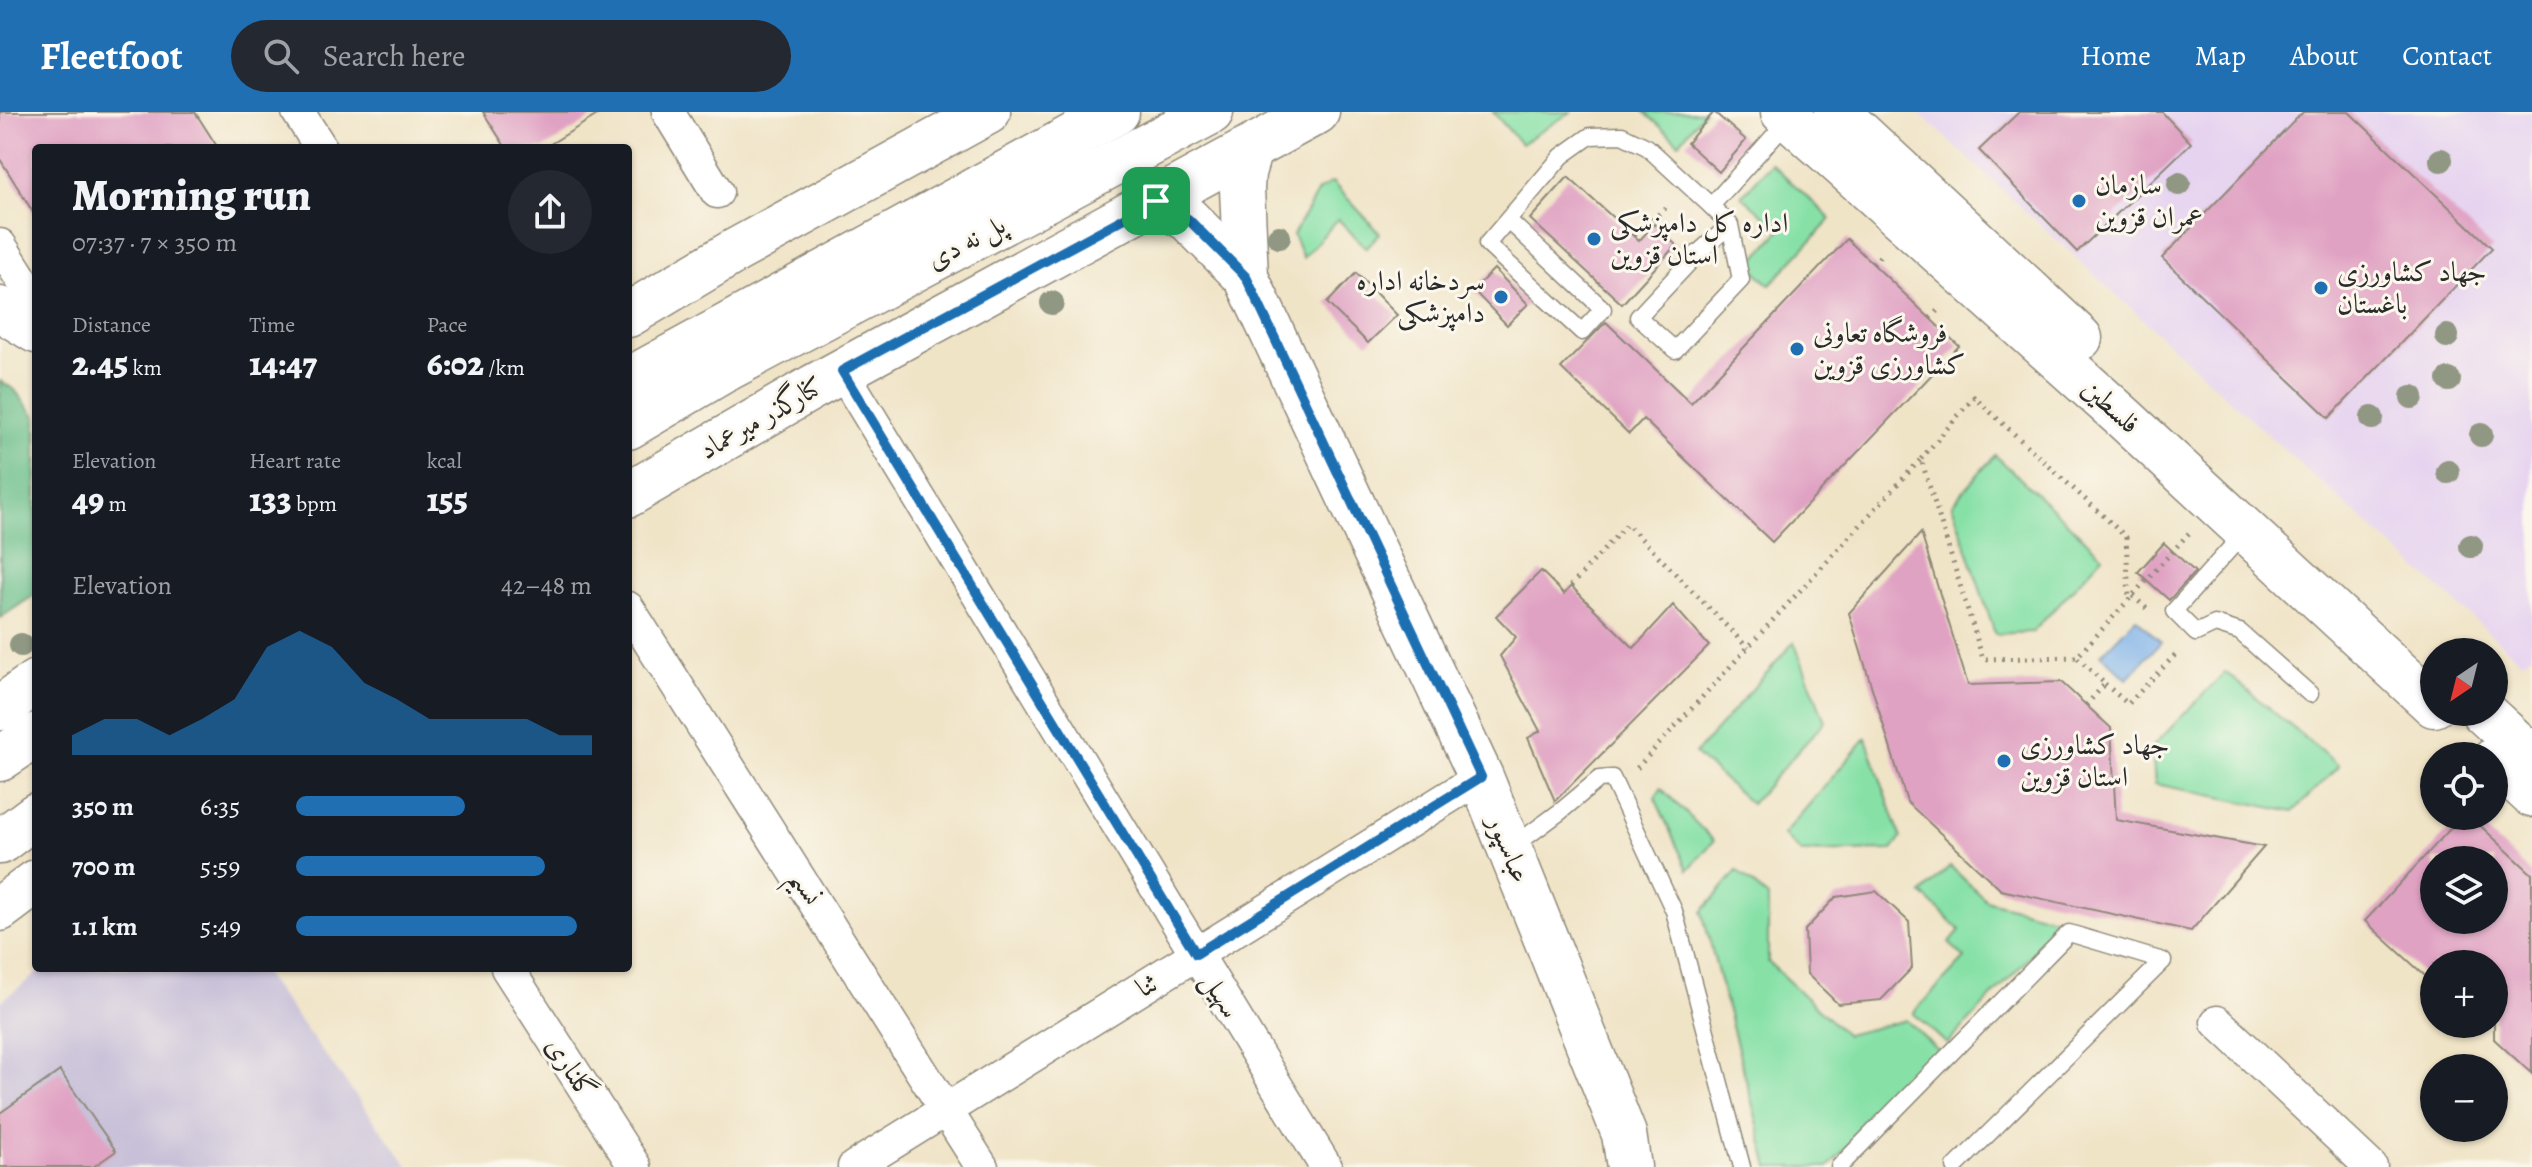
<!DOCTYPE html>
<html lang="en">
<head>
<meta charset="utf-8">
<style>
	:root { --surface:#171b24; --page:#242831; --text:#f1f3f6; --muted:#9ea1a6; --accent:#1f6fb2 }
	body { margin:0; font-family:Alegreya,Amiri,serif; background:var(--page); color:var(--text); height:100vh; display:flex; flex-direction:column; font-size:30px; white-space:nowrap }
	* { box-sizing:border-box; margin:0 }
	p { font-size:26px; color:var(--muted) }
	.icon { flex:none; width:44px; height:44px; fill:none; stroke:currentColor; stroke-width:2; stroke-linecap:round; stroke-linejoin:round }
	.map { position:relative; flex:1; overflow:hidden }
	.sheet { position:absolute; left:32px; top:32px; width:600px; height:828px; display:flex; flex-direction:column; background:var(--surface); border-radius:8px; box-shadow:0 2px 6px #0004 }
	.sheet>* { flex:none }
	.needle { width:52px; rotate:215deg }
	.tools { position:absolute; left:2420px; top:526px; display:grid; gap:16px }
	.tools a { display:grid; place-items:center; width:88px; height:88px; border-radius:50%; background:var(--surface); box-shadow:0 2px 6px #0004; font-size:40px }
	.pin { position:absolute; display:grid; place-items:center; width:68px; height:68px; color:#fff; margin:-34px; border-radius:16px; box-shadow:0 4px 12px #0006 }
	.round { display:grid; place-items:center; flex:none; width:84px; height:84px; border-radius:42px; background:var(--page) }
	.summary { display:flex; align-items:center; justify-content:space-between; height:136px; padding:0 40px }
	h1 { font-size:44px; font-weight:800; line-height:60px }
	.figures { display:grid; grid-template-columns:repeat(3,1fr); gap:12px; height:136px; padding:8px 40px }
	.figures div { display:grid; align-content:center }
	.figures b { font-size:34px; font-weight:800 }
	.figures small { font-size:22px; font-weight:400 }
	.figures p { font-size:22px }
	.chart { height:224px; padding:16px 40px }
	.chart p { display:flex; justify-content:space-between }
	.chart svg { width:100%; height:144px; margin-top:8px; fill:var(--accent); opacity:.7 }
	ul { padding:0 40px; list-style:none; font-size:26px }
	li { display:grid; grid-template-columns:128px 96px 1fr; align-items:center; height:60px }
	li i { height:20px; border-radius:10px; background:var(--accent) }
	header { display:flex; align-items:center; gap:48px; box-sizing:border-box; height:112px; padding:0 40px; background:var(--accent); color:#fff }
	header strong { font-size:38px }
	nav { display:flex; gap:44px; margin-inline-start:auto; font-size:28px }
	.search { width:560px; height:72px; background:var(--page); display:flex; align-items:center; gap:20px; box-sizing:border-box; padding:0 28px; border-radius:44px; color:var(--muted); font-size:30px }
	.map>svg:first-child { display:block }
	.built { fill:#e6d3f0 }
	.industrial { fill:#c8c0d8 }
	.green { fill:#87e1a7; stroke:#598669; stroke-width:2 }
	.forest { fill:#6dbf8c; stroke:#4c755c; stroke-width:2 }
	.water { fill:#7ab0e9; stroke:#526e8a; stroke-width:2 }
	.building { fill:#e0a2c3; fill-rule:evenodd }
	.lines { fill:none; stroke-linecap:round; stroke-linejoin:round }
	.lane-casing { stroke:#8e8879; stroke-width:19 }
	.street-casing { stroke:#8e8879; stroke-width:35 }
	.secondary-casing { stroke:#8e8879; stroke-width:47 }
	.primary-casing { stroke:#8e8879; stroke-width:47 }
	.path { stroke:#8e8879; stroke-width:5; stroke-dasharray:2 6; stroke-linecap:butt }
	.lane { stroke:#fff; stroke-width:16 }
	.street { stroke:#fff; stroke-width:32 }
	.secondary { stroke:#fff; stroke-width:44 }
	.primary { stroke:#fff; stroke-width:44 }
	.tree { fill:#909782 }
	.route-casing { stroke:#fff; stroke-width:16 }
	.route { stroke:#1f6fb2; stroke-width:10 }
	.poi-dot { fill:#1f6fb2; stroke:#fbf7ec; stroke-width:3 }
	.labels { text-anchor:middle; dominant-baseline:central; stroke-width:6; stroke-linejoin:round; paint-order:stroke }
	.poi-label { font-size:28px; fill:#2b2b2b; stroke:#fbf7ec; text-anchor:start }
	.street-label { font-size:28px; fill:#2b2b2b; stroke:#fbf7ec }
</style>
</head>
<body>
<header>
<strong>Fleetfoot</strong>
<div class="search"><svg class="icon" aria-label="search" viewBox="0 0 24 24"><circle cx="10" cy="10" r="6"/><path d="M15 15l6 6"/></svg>Search here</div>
<nav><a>Home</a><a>Map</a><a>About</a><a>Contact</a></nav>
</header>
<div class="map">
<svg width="2532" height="1055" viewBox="0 0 2532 1055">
	<rect width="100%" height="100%" fill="#fbf7ec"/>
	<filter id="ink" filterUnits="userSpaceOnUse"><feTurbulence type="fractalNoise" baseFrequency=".0125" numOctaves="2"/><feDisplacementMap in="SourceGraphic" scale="16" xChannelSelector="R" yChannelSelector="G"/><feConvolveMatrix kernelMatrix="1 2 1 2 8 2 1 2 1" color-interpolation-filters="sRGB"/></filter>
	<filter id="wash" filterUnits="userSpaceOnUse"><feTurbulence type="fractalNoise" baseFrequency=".006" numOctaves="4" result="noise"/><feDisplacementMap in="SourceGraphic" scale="32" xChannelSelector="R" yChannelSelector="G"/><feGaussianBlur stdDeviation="1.8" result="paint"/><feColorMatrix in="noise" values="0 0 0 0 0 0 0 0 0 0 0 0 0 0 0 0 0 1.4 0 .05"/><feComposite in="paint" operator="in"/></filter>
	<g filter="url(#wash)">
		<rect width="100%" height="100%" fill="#f0e4c7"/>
		<!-- built -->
		<polygon class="built" points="1918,0 2532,0 2532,541 2522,550 2290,343"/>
		<!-- industrial -->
		<polygon class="industrial" points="44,856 260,856 409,1055 0,1055 0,890"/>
		<!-- green -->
		<g class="green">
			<polygon points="1493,0 1571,0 1521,32"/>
			<polygon points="1644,0 1704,0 1679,31"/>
			<polygon points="1771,51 1831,107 1770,173 1749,153 1780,118 1742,84"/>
			<polygon points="1332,70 1380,121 1366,136 1338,107 1303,146 1293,123 1318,79"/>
			<polygon points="1995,343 2103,444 2033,520 1995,522 1952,392"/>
			<polygon points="1794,530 1825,609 1751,692 1695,642"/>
			<polygon points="2225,560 2339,654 2293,700 2155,672 2152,635"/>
			<polygon points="1866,626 1901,726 1892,738 1801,740 1783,723"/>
			<polygon points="1661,676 1714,729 1688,758 1655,686"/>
			<polygon points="1950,754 1986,788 2064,809 1947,932 1913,901 1965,846 1949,831 1960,818 1922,782"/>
			<polygon points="1737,759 1768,785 1768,850 1846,923 1906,908 1940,940 1828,1055 1769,1055 1702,800"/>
		</g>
		<!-- forest -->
		<polygon class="forest" points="0,269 14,277 36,305 36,482 0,506"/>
		<!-- water -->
		<polygon class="water" points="2136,506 2161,530 2127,567 2101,542"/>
		<g id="blocks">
			<!-- building -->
			<g class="building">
				<polygon points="0,0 195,0 218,36 36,36 36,105 0,47"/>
				<polygon points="483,0 602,0 544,36 506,36"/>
				<polygon points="1714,0 1746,28 1719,60 1687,31"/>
				<polygon points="2019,0 2162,0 2191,31 2077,140 1979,38"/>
				<polygon points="2303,0 2349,0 2492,136 2329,306 2162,146"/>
				<polygon points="1568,65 1639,129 1654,112 1676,133 1622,192 1530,107"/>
				<polygon points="1847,127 1959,234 1772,430 1643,307 1629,322 1561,256 1606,210 1691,291"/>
				<polygon points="1494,157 1528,192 1507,213 1473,178"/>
				<polygon points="1356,161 1397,203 1368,231 1327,191"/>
				<polygon points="1921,421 1968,573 2061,570 2111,616 2116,708 2264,735 2191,819 2001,778 1907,690 1849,501"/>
				<polygon points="2164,431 2195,460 2169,488 2138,460"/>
				<polygon points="1541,459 1564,482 1571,474 1634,536 1673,493 1709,534 1555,689 1528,626 1540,619 1500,544 1516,525 1496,504"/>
				<path d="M2462,704H2470L2532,762V962L2494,927V852H2434V872L2365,809ZM2434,748H2494V808H2434Z"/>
				<polygon points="1876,779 1909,810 1912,856 1881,888 1838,892 1807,862 1805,818 1836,785"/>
				<polygon points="60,959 116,1039 93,1055 0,1055 0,1001"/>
			</g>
		</g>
	</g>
	<g filter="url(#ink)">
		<use href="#blocks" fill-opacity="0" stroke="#8e8879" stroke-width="2"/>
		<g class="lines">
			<defs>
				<g id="lane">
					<polyline points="1711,94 1730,113 1741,168 1675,238 1638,205 1698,141 1730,113"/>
					<polyline points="1508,108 1603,197 1582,220 1487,132 1562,44 1590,24 1622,23 1647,35 1711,94 1789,7"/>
					<polyline points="2245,420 2174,499 2196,521 2215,512 2240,520 2310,582"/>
					<polyline points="1511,736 1561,699 1599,667 1612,666 1674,799 1742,1055"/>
					<polyline points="1839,1055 2069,821 2163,849 1955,1055"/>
				</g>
				<g id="street">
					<polyline points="298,0 321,36"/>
					<polyline points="668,0 717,80"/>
					<polyline points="0,133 36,190"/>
					<polyline points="842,259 1326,1055"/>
					<polyline points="628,496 982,1055"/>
					<polyline points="507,856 635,1055"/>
					<polyline points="2217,910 2371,1055"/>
					<polyline points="854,1055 1481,665"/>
				</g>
				<g id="secondary">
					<polyline points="1783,0 2125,307 2434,593"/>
					<polyline points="1837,0 2080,226"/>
					<polyline points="1156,89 1188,107 1246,165 1481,665 1624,1022 1629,1055"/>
					<polyline points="1246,165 1242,77 1243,61 1250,37"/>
					<polyline points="0,197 36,219"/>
					<polyline points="2483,600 2532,645"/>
					<polyline points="2494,648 2532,683"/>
				</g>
				<g id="primary">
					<polyline points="628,203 735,139 988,0"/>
					<polyline points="628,268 1117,0"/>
					<polyline points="628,315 721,260 1211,0"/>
					<polyline points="628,383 813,275 1317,0"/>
					<polyline points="0,596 36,570"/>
					<polyline points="0,647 36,623"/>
					<polyline points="0,730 36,703"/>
					<polyline points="0,797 36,770"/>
				</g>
			</defs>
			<!-- lane casing -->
			<use href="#lane" class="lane-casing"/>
			<!-- street casing -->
			<use href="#street" class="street-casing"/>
			<!-- secondary casing -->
			<use href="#secondary" class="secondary-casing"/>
			<!-- primary casing -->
			<use href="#primary" class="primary-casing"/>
			<!-- path -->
			<g class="path">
				<polyline points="1634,124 1669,93"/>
				<polyline points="1873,152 1881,143"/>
				<polyline points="1930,206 1940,196"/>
				<polyline points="1921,347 1974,285 2126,425 2129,488"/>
				<polyline points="1571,474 1627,412 1748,536"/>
				<polyline points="2133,484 2147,497"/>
				<polyline points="2105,572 2128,592 2178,540"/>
				<polyline points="2086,593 2105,572 2077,545 2189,421"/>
				<polyline points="1637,656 1921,347 1983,547 2077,545"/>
			</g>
			<!-- lane -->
			<use href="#lane" class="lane"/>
			<!-- street -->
			<use href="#street" class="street"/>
			<!-- secondary -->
			<use href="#secondary" class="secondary"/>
			<!-- primary -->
			<use href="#primary" class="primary"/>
		</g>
		<!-- trees -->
		<g class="tree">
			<circle cx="2441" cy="48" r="12"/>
			<circle cx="2179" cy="72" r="12"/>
			<circle cx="1279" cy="125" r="12"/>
			<circle cx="1052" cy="191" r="12"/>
			<circle cx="2447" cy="224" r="12"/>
			<circle cx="2449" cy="268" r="12"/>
			<circle cx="2412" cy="285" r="12"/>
			<circle cx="2372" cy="306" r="12"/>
			<circle cx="2481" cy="323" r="12"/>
			<circle cx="2448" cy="360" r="12"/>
			<circle cx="2471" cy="434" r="12"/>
			<circle cx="21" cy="533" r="12"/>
		</g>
	</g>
	<g class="lines" filter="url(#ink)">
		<defs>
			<polygon id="route" points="1156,89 1188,107 1246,165 1481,665 1196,842 842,259"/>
		</defs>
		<!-- route casing -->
		<use href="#route" class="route-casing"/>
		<!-- route -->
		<use href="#route" class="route"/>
	</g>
	<!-- markers -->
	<g class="poi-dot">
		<circle cx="2079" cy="89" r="8"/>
		<circle cx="1594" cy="127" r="8"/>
		<circle cx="2321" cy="176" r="8"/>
		<circle cx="1501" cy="185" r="8"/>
		<circle cx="1797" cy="237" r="8"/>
		<circle cx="2004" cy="649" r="8"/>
	</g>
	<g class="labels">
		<!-- poi labels -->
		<g class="poi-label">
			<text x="2095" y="73">سازمان<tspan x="2095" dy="32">عمران قزوین</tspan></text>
			<text x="1610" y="111">اداره کل دامپزشکی<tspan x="1610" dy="32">استان قزوین</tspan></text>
			<text x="2337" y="160">جهاد کشاورزی<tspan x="2337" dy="32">باغستان</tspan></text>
			<text x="1485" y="169" text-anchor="end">سردخانه اداره<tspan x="1485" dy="32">دامپزشکی</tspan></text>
			<text x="1813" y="221">فروشگاه تعاونی<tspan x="1813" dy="32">کشاورزی قزوین</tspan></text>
			<text x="2020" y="633">جهاد کشاورزی<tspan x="2020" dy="32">استان قزوین</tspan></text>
		</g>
		<!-- street labels -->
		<g class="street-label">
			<text transform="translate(966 130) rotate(-28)">پل نه دی</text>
			<text transform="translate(2111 294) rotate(42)">فلسطین</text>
			<text transform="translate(761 306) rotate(-30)">کنارگذر میرعماد</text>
			<text transform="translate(1509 737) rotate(68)">عباسپور</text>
			<text transform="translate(806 775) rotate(58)">نسیم</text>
			<text transform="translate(1147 873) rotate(-32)">ثنا</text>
			<text transform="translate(1221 883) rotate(59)">سهیل</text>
			<text transform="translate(571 956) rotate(57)">گلناری</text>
		</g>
	</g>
</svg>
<div class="tools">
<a><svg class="needle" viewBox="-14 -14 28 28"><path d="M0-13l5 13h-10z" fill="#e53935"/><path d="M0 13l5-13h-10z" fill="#9ea1a6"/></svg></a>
<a><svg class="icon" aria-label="locate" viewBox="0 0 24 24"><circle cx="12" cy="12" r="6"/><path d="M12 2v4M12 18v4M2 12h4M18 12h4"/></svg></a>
<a><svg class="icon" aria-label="layers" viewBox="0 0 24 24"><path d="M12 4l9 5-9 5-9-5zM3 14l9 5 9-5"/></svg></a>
<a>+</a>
<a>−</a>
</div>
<div class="pin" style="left:1156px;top:89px;background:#1e9e55"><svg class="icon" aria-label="arrive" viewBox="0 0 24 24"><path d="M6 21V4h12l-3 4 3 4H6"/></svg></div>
<section class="sheet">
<div class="summary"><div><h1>Morning run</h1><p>07:37 · 7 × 350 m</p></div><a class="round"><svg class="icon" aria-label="share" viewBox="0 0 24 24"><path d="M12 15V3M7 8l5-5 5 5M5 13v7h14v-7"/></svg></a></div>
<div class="figures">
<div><p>Distance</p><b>2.45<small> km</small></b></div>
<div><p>Time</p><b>14:47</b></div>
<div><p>Pace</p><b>6:02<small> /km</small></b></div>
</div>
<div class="figures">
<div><p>Elevation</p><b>49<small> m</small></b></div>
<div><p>Heart rate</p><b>133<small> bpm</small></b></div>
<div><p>kcal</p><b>155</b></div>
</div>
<div class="chart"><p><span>Elevation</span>42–48 m</p>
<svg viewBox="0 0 160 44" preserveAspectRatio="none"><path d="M0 44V38L10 33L20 33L30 38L40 33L50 27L60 11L70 6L80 11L90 22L100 27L110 33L120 33L130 33L140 33L150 38L160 38V44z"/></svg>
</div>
<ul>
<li><b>350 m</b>6:35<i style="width:57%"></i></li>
<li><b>700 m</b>5:59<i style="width:84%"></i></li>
<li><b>1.1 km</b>5:49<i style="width:95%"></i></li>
</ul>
</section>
</div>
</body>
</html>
